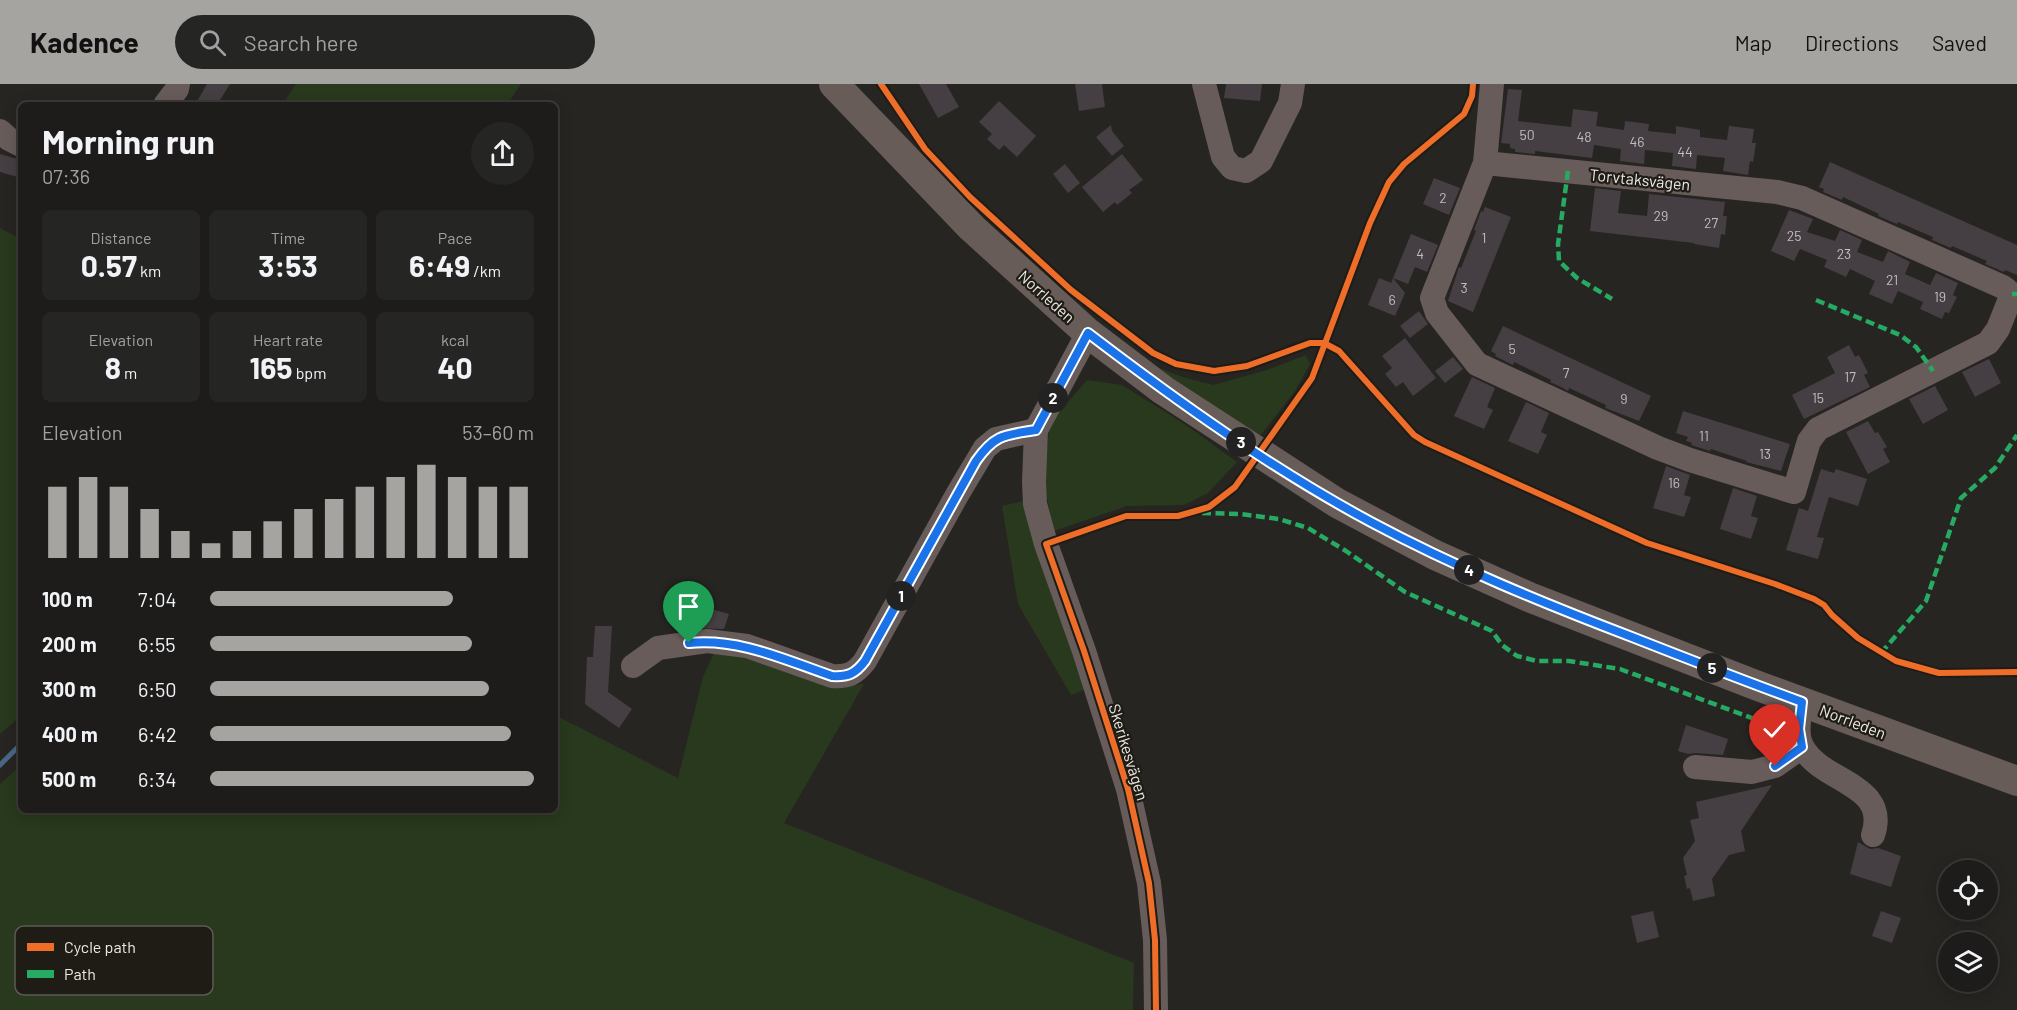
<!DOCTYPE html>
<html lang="en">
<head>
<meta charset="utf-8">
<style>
	:root { --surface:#1d1c1a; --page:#252523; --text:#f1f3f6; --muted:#a0a1a2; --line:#3b3a39; --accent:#a6a4a1 }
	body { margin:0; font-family:Barlow,sans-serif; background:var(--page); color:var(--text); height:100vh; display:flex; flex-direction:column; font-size:22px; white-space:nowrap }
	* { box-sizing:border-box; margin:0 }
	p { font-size:20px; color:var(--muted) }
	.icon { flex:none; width:33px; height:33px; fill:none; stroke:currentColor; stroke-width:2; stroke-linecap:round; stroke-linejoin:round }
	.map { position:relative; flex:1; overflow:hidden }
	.details { position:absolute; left:18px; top:18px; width:540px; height:711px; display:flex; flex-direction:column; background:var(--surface); border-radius:9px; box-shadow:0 3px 15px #0003,0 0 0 2px var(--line) }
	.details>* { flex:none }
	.buttons { position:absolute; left:1938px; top:776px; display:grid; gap:12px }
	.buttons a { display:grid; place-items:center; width:60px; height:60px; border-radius:50%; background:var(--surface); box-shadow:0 3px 15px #0003,0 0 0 2px var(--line); font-size:30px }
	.pin { position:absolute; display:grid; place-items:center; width:51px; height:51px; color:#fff; margin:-62px -26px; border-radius:50% 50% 50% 0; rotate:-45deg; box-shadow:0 0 6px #0007 }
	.pin .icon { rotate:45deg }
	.km { position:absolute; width:30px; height:30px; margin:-15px; border-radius:50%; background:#222; color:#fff; font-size:16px; line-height:30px; text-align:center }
	.round { display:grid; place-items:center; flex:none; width:63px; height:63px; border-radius:32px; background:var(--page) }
	.headline { display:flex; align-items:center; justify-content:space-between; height:102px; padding:0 24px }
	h1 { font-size:33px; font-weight:700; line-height:45px }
	.figures { display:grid; grid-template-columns:repeat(3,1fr); gap:9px; height:102px; padding:6px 24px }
	.figures div { display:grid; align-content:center; border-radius:9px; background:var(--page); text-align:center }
	.figures b { font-size:30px; font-weight:700 }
	.figures small { font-size:16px; font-weight:400 }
	.figures p { font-size:16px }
	.chart { height:168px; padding:12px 24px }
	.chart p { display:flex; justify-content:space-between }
	.chart svg { width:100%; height:108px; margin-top:6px; stroke:var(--accent); stroke-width:6 }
	ul { padding:0 24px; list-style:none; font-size:20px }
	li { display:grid; grid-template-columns:96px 72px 1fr; align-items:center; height:45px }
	li i { height:15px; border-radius:8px; background:var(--accent) }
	header { display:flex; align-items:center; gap:36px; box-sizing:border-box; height:84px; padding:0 30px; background:var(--accent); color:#111 }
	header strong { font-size:28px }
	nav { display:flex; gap:33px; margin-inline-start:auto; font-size:21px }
	.search { width:420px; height:54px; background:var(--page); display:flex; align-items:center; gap:15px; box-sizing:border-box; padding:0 21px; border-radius:33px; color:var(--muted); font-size:22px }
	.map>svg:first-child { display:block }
	.green { fill:#28391d }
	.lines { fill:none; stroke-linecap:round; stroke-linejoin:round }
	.stream { stroke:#4a6686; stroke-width:5 }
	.building { fill:#453e43 }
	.minor { stroke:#675c59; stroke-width:24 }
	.major { stroke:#685c58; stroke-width:30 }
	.quiet { stroke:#26ab63; stroke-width:4.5; stroke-dasharray:9 4.5; stroke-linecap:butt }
	.cycleway-casing { stroke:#1f1c16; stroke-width:10 }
	.cycleway { stroke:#ee6e29; stroke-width:6 }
	.route-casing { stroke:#fff; stroke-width:12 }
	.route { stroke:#1a73e8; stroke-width:8 }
	.labels { text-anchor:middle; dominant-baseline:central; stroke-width:4.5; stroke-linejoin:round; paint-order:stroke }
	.number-label { font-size:14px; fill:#c2bebc }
	.street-label { font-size:16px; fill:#ebe9e5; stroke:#1f1c16 }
	.key { fill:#1f1c16; stroke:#5c5a54; stroke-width:1.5 }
	.key-label { font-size:16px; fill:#ebe9e5 }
</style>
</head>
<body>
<header>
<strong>Kadence</strong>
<div class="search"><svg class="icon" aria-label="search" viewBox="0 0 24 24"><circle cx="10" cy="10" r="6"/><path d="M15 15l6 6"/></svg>Search here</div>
<nav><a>Map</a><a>Directions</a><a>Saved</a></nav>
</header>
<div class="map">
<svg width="2017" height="926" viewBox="0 0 2017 926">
	<rect width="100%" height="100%" fill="#272522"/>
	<!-- green -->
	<g class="green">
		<polygon points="296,0 521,0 507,21 282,21"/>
		<polygon points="0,144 21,155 21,632 0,650"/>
		<polygon points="1306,271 1310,280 1295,307 1257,356 1147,280 1183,293 1213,301 1267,286"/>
		<polygon points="1087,296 1122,301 1183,339 1237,378 1208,409 1184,421 1127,422 1054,447 1043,396 1050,339"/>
		<polygon points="1023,417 1084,606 1071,611 1018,520 1002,422"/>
		<polygon points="715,567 750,574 844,602 864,600 784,739 1134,879 1133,926 0,926 0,700 21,681 21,726 555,726 555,631 678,694 703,593"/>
	</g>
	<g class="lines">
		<!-- stream -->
		<polyline class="stream" points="0,681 21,660"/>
	</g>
	<!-- building -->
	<g class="building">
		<polygon points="207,0 230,0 217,21 195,21"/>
		<polygon points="919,0 946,0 959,23 938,34"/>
		<polygon points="1075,0 1102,0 1105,23 1079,27"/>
		<polygon points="1226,0 1262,0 1260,17 1224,14"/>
		<polygon points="1508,5 1522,6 1518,37 1571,43 1573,25 1598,28 1596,42 1624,46 1625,37 1649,40 1648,47 1676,50 1676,42 1700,46 1700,53 1727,56 1729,42 1754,45 1752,59 1756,59 1753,78 1750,77 1748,91 1723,87 1725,74 1697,71 1696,85 1672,82 1673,69 1645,66 1644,80 1620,77 1621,65 1594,61 1592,74 1535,67 1535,70 1515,68 1515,65 1510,64 1510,60 1501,59"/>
		<polygon points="999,17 1036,52 1017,73 1004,61 999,66 987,55 992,50 979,38"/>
		<polygon points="1111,41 1112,47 1124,62 1112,72 1096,53"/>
		<polygon points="0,70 21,76 21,94 0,88"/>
		<polygon points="1122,70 1143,96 1129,106 1132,109 1117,121 1115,118 1103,128 1082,103"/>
		<polygon points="1830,78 2017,161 2017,191 2005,186 2004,188 1985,180 1987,177 1952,162 1951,164 1932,156 1933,153 1898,138 1897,140 1878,132 1879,130 1843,113 1842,116 1823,108 1824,105 1819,103"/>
		<polygon points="1065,80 1080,99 1068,109 1053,90"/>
		<polygon points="1434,94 1460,104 1449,131 1423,120"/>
		<polygon points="1595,104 1621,107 1618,129 1647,132 1649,110 1725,118 1723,132 1727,132 1725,151 1721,150 1719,164 1694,160 1694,159 1590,147"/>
		<polygon points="1485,123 1511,133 1473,228 1448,217 1459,183 1461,184 1476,147 1474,146 1481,127 1483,128"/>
		<polygon points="1789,126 1813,135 1807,148 1835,157 1840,146 1862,156 1857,168 1883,178 1888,167 1910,178 1905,190 1930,201 1936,189 1958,199 1953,211 1957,213 1949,229 1945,228 1942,235 1920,225 1923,218 1898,207 1892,220 1869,210 1875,197 1850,185 1846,193 1824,183 1827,176 1800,165 1794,177 1771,167"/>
		<polygon points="1411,150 1438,161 1427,188 1415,183 1408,200 1393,194 1405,209 1395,232 1368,221 1379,194 1391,199"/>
		<polygon points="1419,227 1428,240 1410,254 1400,242"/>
		<polygon points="1503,242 1651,312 1639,337 1608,325 1605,324 1606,321 1569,304 1568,307 1561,303 1550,298 1551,296 1514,278 1513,281 1495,272 1496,270 1491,267"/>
		<polygon points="1405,254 1436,294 1413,312 1403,298 1396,303 1385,290 1392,284 1382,272"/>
		<polygon points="1849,261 1855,273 1859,271 1868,289 1864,291 1870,303 1804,335 1792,311 1835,289 1827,273"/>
		<polygon points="1453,273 1463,285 1445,299 1435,287"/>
		<polygon points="1989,275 2001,299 1975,313 1962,288"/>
		<polygon points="1472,293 1495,304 1487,323 1493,326 1484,345 1454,332"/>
		<polygon points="1935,302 1948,326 1923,340 1909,315"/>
		<polygon points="1526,318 1549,329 1541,348 1547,351 1538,370 1508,357"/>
		<polygon points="1683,327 1790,360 1781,387 1746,378 1747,377 1711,365 1710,367 1691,361 1692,359 1686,357 1688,353 1676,349"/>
		<polygon points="1868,337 1875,349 1878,348 1887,363 1883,365 1890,378 1868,390 1846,348"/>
		<polygon points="1666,382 1690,391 1684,411 1691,413 1684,433 1653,424"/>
		<polygon points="1821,385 1834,389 1836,385 1867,395 1858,422 1829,413 1817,453 1824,454 1818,475 1786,466 1799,424 1808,427"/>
		<polygon points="1733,404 1757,412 1751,432 1758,434 1751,455 1720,445"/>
		<polygon points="704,523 729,530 724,545 697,544"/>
		<polygon points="595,542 612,542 608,608 632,625 619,644 585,620 587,573 593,573"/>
		<polygon points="1686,641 1728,655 1723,671 1696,669 1688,670 1678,667"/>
		<polygon points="1772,701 1741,747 1745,767 1729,771 1712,795 1715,812 1693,817 1690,804 1687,805 1684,792 1687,791 1683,774 1695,757 1690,736 1699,734 1696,718"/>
		<polygon points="1858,758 1870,765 1878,764 1901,772 1891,803 1850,790"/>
		<polygon points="1653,827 1659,853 1637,859 1631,832"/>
		<polygon points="1881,827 1901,834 1892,859 1872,852"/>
	</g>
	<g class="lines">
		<!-- minor -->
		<g class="minor">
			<polyline points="1204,0 1223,73 1232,84 1246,87 1261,77 1290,19 1293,0"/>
			<polyline points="165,21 177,5 178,0"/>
			<polyline points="0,47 9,55 21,61"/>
			<polygon points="1485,79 1777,108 1802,114 2003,203 2012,210 1998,245 1988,259 1818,345 1809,357 1794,408 1690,376 1658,364 1477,280 1437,229 1432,214"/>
			<polyline points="1485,79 1492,0"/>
			<polyline points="1088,249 1036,346 1034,398 1035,420 1046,460 1084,567 1128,705 1149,799 1155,856 1156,926"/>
			<path d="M633,582L658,564L707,557L747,562L832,592C848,593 855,590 865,577L957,411L985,364L996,355L1036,346"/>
			<path d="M1801,618C1800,632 1795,651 1803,664C1823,699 1890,700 1873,751"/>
			<polyline points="1695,683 1752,688 1775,682 1802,663"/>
		</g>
		<!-- major -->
		<polyline class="major" points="834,0 972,144 1088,249 1163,306 1337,419 1435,471 1529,513 1758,602 2017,697"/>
		<!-- quiet -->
		<g class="quiet">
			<polyline points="1568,87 1558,160 1559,177 1577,194 1612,215"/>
			<polyline points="2012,210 2017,210"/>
			<polyline points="1816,216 1900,251 1916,263 1933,287"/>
			<polyline points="1202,429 1240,430 1279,435 1308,444 1346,467 1405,508 1492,547 1502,561 1517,572 1537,577 1569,577 1620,585 1800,652"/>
			<polyline points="1881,569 1926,517 1961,414 1995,384 2017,351"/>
		</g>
		<defs>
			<g id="cycleway">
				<polyline points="881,0 925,65 970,113 1071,206 1153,269 1176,280 1214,287 1247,282 1310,259 1324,259 1339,267 1414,351 1425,358 1647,459 1775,500 1814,515 1824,521 1832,531 1858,554 1896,577 1939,589 2017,588"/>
				<polyline points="1156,926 1155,856 1149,799 1128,705 1084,567 1046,460 1126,432 1178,432 1209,423 1235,403 1312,294 1370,139 1389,98 1404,80 1464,30 1472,12 1473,0"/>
			</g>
		</defs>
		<!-- cycleway casing -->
		<use href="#cycleway" class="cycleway-casing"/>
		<!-- cycleway -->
		<use href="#cycleway" class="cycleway"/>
	</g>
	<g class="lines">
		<defs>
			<path id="route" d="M689,559C740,554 785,576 832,592C848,593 855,590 865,577L976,377C995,350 1005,351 1036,346L1088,249C1177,317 1272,385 1371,438C1455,483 1543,519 1632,553C1688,575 1745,597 1802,618L1799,645L1802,663L1775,682"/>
		</defs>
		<!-- route casing -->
		<use href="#route" class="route-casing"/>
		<!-- route -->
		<use href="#route" class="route"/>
	</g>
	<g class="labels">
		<!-- number labels -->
		<g class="number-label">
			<text x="1527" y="50">50</text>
			<text x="1584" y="52">48</text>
			<text x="1637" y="57">46</text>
			<text x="1685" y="67">44</text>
			<text x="1443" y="113">2</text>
			<text x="1661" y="131">29</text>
			<text x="1711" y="138">27</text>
			<text x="1794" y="151">25</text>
			<text x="1484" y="153">1</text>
			<text x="1420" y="169">4</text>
			<text x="1844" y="169">23</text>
			<text x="1892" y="195">21</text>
			<text x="1464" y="203">3</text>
			<text x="1940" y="212">19</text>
			<text x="1392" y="215">6</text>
			<text x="1512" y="264">5</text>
			<text x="1566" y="288">7</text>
			<text x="1850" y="292">17</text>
			<text x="1818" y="313">15</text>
			<text x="1624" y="314">9</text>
			<text x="1704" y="351">11</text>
			<text x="1765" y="369">13</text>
			<text x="1674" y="398">16</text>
		</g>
		<!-- street labels -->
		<g class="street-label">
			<text transform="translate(1640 95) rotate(6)">Torvtaksvägen</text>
			<text transform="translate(1047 212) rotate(42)">Norrleden</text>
			<text transform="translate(1853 637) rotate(21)">Norrleden</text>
			<text transform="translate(1129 668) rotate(73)">Skerikesvägen</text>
		</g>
	</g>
	<!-- legend -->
	<rect x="15" y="842" width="198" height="69" rx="9" class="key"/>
	<rect x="27" y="859" width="27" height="8" fill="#ee6e29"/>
	<rect x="27" y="886" width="27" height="8" fill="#26ab63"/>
	<g class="key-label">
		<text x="64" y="869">Cycle path</text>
		<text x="64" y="896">Path</text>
	</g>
</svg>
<div class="buttons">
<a><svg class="icon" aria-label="locate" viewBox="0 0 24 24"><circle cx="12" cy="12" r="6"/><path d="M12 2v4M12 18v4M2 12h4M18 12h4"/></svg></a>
<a><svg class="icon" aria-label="layers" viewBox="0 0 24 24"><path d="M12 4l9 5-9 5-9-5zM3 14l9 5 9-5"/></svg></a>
</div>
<div class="pin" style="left:689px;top:559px;background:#1e9e55"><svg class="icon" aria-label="arrive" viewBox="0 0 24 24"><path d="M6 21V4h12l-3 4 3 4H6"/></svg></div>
<div class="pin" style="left:1775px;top:682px;background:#d93025"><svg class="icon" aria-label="check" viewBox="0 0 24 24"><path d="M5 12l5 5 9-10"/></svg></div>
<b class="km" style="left:901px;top:512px">1</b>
<b class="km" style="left:1053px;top:314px">2</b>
<b class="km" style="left:1241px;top:358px">3</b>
<b class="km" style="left:1469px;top:486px">4</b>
<b class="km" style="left:1712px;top:584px">5</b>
<section class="details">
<div class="headline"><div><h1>Morning run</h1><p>07:36</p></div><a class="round"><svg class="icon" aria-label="share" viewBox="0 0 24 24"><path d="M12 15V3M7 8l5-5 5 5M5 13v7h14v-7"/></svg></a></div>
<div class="figures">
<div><p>Distance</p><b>0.57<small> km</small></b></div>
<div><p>Time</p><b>3:53</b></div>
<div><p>Pace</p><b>6:49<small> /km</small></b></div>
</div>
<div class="figures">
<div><p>Elevation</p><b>8<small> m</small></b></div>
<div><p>Heart rate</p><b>165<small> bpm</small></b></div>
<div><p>kcal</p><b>40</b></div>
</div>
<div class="chart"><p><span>Elevation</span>53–60 m</p>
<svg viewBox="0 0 160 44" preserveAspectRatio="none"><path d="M5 44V15M15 44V11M25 44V15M35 44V24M45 44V33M55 44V38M65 44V33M75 44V29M85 44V24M95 44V20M105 44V15M115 44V11M125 44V6M135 44V11M145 44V15M155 44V15"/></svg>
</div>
<ul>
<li><b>100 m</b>7:04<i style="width:75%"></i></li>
<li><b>200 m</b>6:55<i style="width:81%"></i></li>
<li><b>300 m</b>6:50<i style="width:86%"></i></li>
<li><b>400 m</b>6:42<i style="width:93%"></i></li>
<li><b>500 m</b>6:34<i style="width:100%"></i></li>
</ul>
</section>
</div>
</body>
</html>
